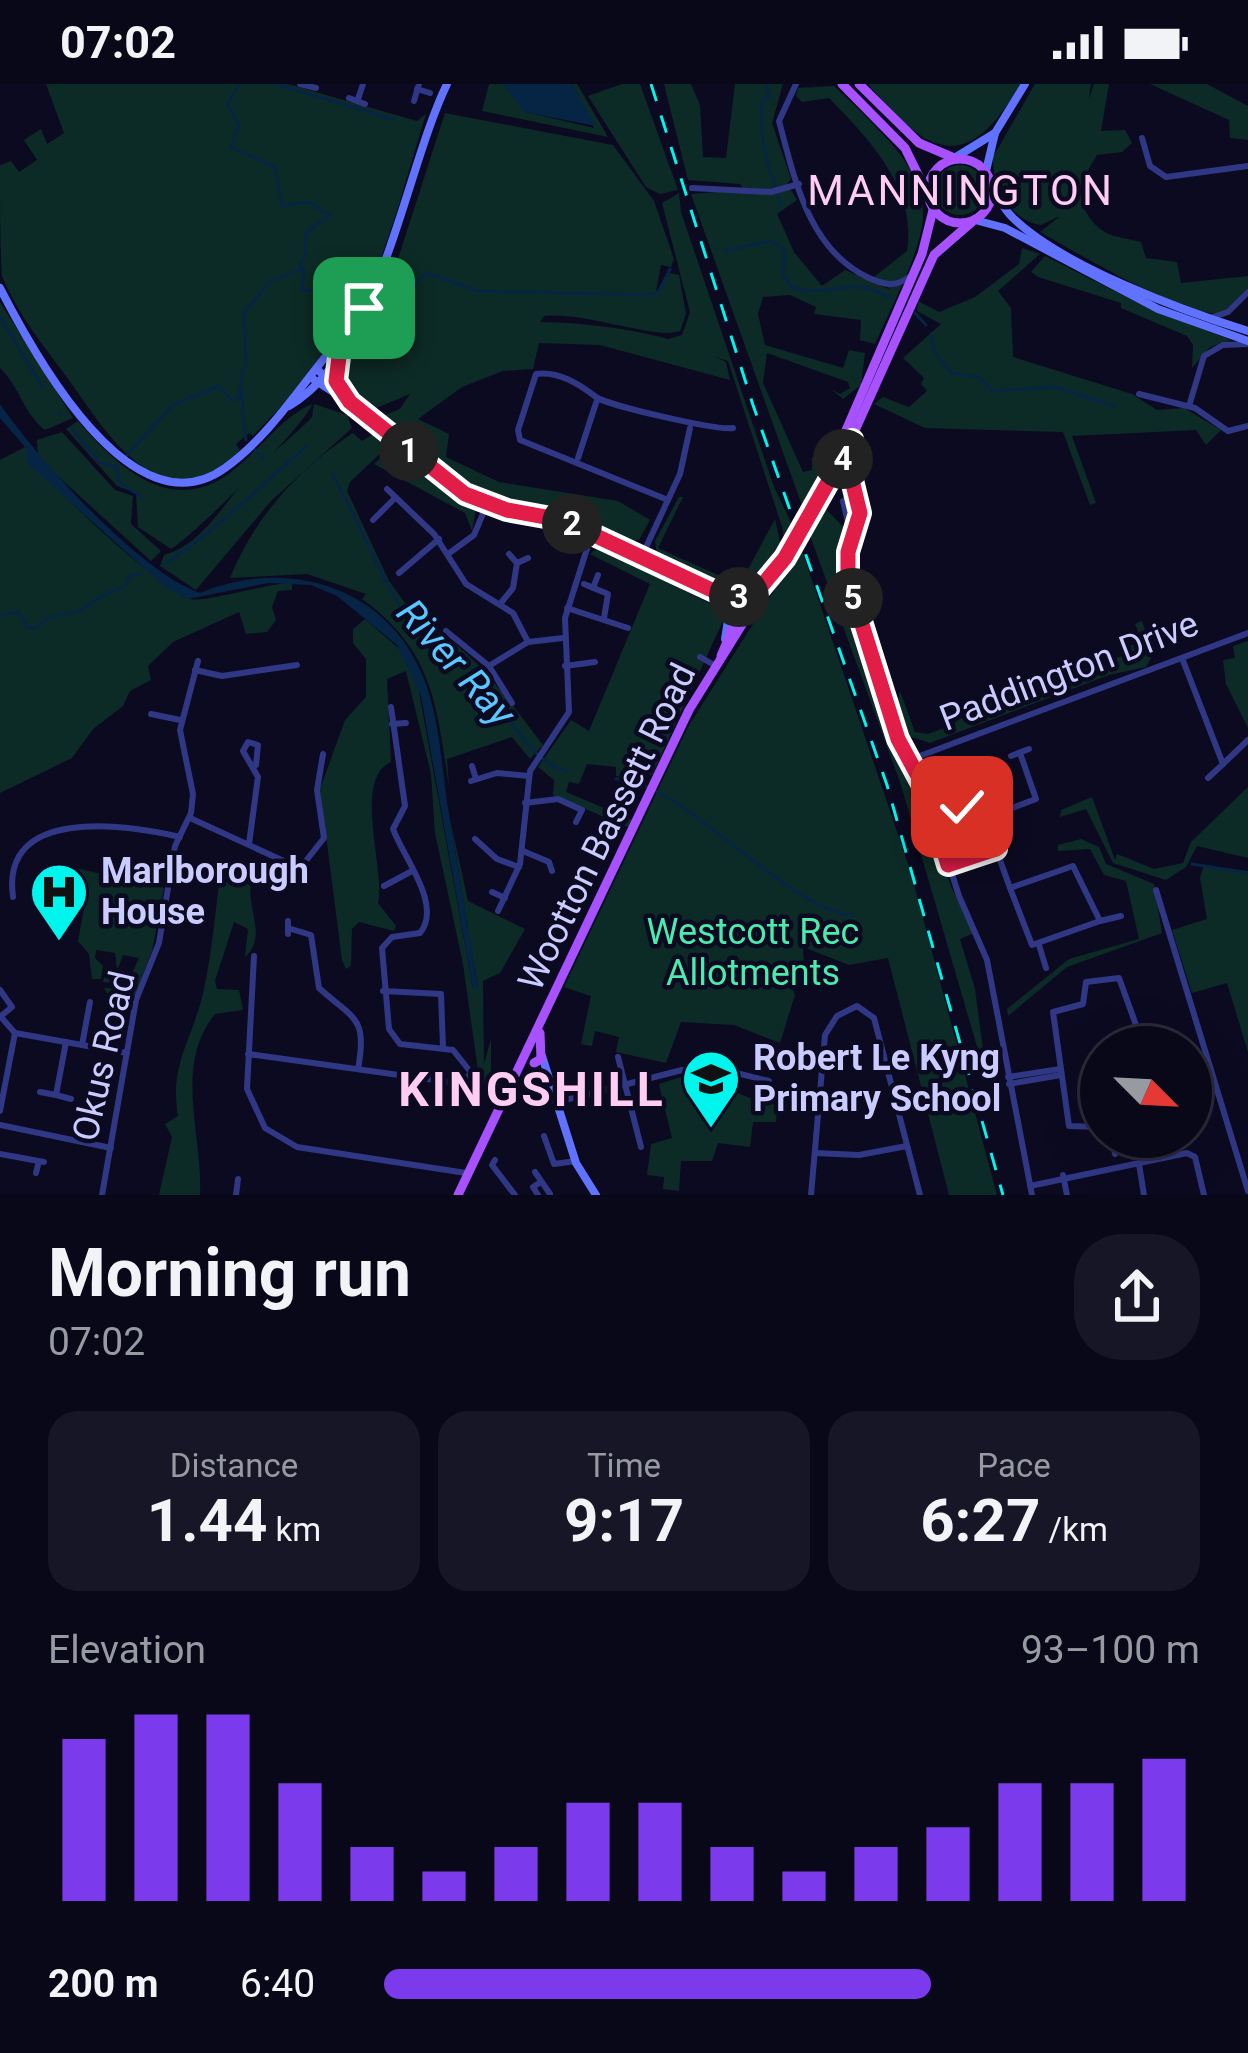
<!DOCTYPE html>
<html lang="en">
<head>
<meta charset="utf-8">
<style>
	:root { --surface:#080819; --page:#161626; --text:#f1f3f6; --muted:#989aa2; --line:#292938; --accent:#7c3aed }
	body { margin:0; font-family:Roboto,sans-serif; background:var(--page); color:var(--text); height:100vh; display:flex; flex-direction:column; font-size:45px; white-space:nowrap }
	* { box-sizing:border-box; margin:0 }
	p { font-size:39px; color:var(--muted) }
	.icon { flex:none; width:66px; height:66px; fill:none; stroke:currentColor; stroke-width:2; stroke-linecap:round; stroke-linejoin:round }
	.map { position:relative; height:1111px; overflow:hidden }
	.sheet { display:flex; flex-direction:column; background:var(--surface); flex:1 }
	.sheet>* { flex:none }
	.needle { width:78px; rotate:114deg }
	.buttons { position:absolute; left:1080px; top:942px; display:grid; gap:24px }
	.buttons a { display:grid; place-items:center; width:132px; height:132px; border-radius:50%; background:var(--surface); box-shadow:0 12px 48px #0002,0 0 0 3px var(--line); font-size:60px }
	.pin { position:absolute; display:grid; place-items:center; width:102px; height:102px; color:#fff; margin:-51px; border-radius:24px; box-shadow:0 6px 18px #0006 }
	.km { position:absolute; width:60px; height:60px; margin:-30px; border-radius:50%; background:#222; color:#fff; font-size:33px; line-height:60px; text-align:center }
	.round { display:grid; place-items:center; flex:none; width:126px; height:126px; border-radius:48px; background:var(--page) }
	.overview { display:flex; align-items:center; justify-content:space-between; height:204px; padding:0 48px }
	h1 { font-size:66px; font-weight:700; line-height:90px }
	.figures { display:grid; grid-template-columns:repeat(3,1fr); gap:18px; height:204px; padding:12px 48px }
	.figures div { display:grid; align-content:center; border-radius:30px; background:var(--page); text-align:center }
	.figures b { font-size:60px; font-weight:700 }
	.figures small { font-size:33px; font-weight:400 }
	.figures p { font-size:33px }
	.chart { height:336px; padding:24px 48px }
	.chart p { display:flex; justify-content:space-between }
	.chart svg { width:100%; height:216px; margin-top:12px; stroke:var(--accent); stroke-width:6 }
	ul { padding:0 48px; list-style:none; font-size:39px }
	li { display:grid; grid-template-columns:192px 144px 1fr; align-items:center; height:90px }
	li i { height:30px; border-radius:15px; background:var(--accent) }
	.status { display:flex; justify-content:space-between; align-items:center; height:84px; padding:0 60px; background:var(--surface); direction:ltr }
	.status svg { height:33px; fill:currentColor }
	.map>svg:first-child { display:block }
	.green { fill:#0d2b26 }
	.water { fill:#062544 }
	.lines { fill:none; stroke-linecap:round; stroke-linejoin:round }
	.stream { stroke:#062544; stroke-width:3 }
	.street { stroke:#303885; stroke-width:6 }
	.secondary { stroke:#6172ff; stroke-width:8 }
	.primary { stroke:#a751ff; stroke-width:9 }
	.rail { stroke:#00f5ed; stroke-width:3; stroke-dasharray:18 15; stroke-linecap:butt }
	.route-casing { stroke:#fff; stroke-width:24 }
	.route { stroke:#e11d48; stroke-width:15 }
	.labels { text-anchor:middle; dominant-baseline:central; stroke-width:9; stroke-linejoin:round; paint-order:stroke }
	.street-label { font-size:36px; fill:#cacbff; stroke:#0b0a21 }
	.poi-label { font-size:36px; font-weight:bold; fill:#cacbff; stroke:#0b0a21; text-anchor:start }
	.park-label { font-size:36px; fill:#4aebad; stroke:#0b0a21 }
	.water-label { font-size:39px; font-style:italic; fill:#58c8ff; stroke:#0b0a21 }
	.quarter-label { font-size:42px; letter-spacing:3px; fill:#ffccf3; stroke:#0b0a21 }
	.district-label { font-size:48px; font-weight:bold; letter-spacing:3px; fill:#ffccf3; stroke:#0b0a21 }
</style>
</head>
<body>
<div class="status"><b>07:02</b><svg viewBox="0 0 49 12"><path d="M0 12V9h3v3zM5 12V6h3v6zM10 12V3h3v9zM15 12V0h3v12zM26 1h20v11H26zM47 4h2v5h-2z"/></svg></div>
<div class="map">
<svg width="1248" height="1111" viewBox="0 0 1248 1111">
	<rect width="100%" height="100%" fill="#0b0a21"/>
	<!-- green -->
	<g class="green">
		<path d="M46,0H288L417,37L426,30C407,91 390,159 365,213C343,265 291,311 253,352L249,349L236,360L240,366C172,436 119,368 83,316C56,276 20,237 2,192C0,162 0,113 0,81L11,77L19,88L37,76L24,56L41,45L47,60L64,49Z"/>
		<polygon points="489,0 503,0 525,28 594,44 572,0 577,0 608,53 482,27"/>
		<polygon points="622,0 640,0 678,106 660,110 646,103 588,12"/>
		<path d="M664,0H691L700,21L703,73L726,74L735,0H783L772,39L791,95L787,100L797,116L777,130L794,168L822,202L845,186L891,206L874,193L907,167C917,105 870,56 829,14L802,18L796,12L798,4L834,2C952,112 939,121 875,260L860,256L861,236L814,230L816,223L790,211L763,213L758,230L765,261L843,284L849,266L865,269L861,301L843,315L831,305L840,310L850,304L848,298L767,269L763,299L803,388L812,386V374L834,360L805,430L691,110L744,106L740,100L688,96Z"/>
		<path d="M868,0H1020C964,99 922,64 868,0Z"/>
		<path d="M1035,0H1091L1089,15L1094,0H1109L1101,47L1125,46L1132,59L1122,68L1097,71L1088,86L1084,125C1101,154 1113,151 1141,158L1146,174L1177,178L1181,199L1248,192V204C1239,210 1232,227 1221,229C1189,236 1072,166 1040,148L1060,132L1041,141C1010,136 992,102 993,73Z"/>
		<polygon points="1150,0 1207,0 1248,22 1248,56 1230,54 1229,36"/>
		<path d="M445,29L613,61L654,117L674,175L671,183L661,181L656,208L670,189L679,191L686,230L680,247C655,256 584,227 544,232L540,238C599,239 673,249 726,278L730,296L600,261L539,259L533,285L503,287L462,303L418,335L449,350L446,373L499,398L618,417L650,436L639,456L620,458L557,430L477,411L457,401L380,333L400,325L410,310L374,325L347,301L344,283L397,178Z"/>
		<circle cx="960" cy="106" r="25"/>
		<polygon points="679,109 681,128 774,403 796,449 784,465 783,446 728,277 665,256 682,251 690,228 662,119"/>
		<polygon points="1022,164 1040,170 998,207 1011,224 1013,273 1132,310 1157,326 1184,324 1221,346 1206,361 1196,346 1072,352 1096,419 1090,421 1063,348 925,344 874,320 883,313 909,323 927,307 921,300 924,294 903,274 941,240 917,227 918,217 939,228 975,213 1019,180"/>
		<polygon points="1045,172 1150,225 1231,256 1210,263 1192,284 1193,261 1187,252 1121,224 1121,219 1038,193 1031,188"/>
		<path d="M0,218L73,334L45,346C23,329 20,303 0,284Z"/>
		<path d="M312,320C307,340 193,452 171,465L138,443L136,409L117,402L66,345L78,337C118,384 174,436 235,385C262,363 282,333 312,320Z"/>
		<path d="M314,320L347,331L352,344L271,417L196,506L160,482L164,471C202,461 224,419 248,393C268,371 292,354 312,333Z"/>
		<polygon points="62,348 115,406 133,412 131,440 161,467 151,477 38,374 37,356"/>
		<path d="M376,348L388,362L350,398L347,407L389,497L427,549L436,546C481,575 511,620 543,661L530,675L512,653L447,675L449,703C437,622 433,566 362,515L366,510L307,490L230,494C254,434 298,385 353,349L362,357Z"/>
		<path d="M25,363C32,389 165,509 190,515C205,519 267,499 292,499V506L278,507L272,523L276,536L267,548L246,550L239,528L173,558L148,582L151,596L130,607L123,622L93,645L72,674L0,709V376Z"/>
		<polygon points="392,363 441,405 476,425 472,447 465,429 374,380"/>
		<polygon points="679,413 683,413 658,464 729,496 746,489 775,435 781,463 749,506 739,508 657,472 655,457"/>
		<polygon points="825,424 847,447 842,483 853,527 952,805 974,849 960,855 975,905 983,965 978,966 900,698 809,449"/>
		<polygon points="599,463 718,524 723,537 652,691 630,685 628,694 616,692 616,683 587,680 579,700 569,698 566,708 635,737 630,744 553,711 554,696 538,683 571,636 589,647 650,500 590,470"/>
		<polygon points="801,464 911,789 997,1111 949,1111 888,874 849,881 803,863 804,883 791,902 795,911 780,959 734,941 681,938 666,979 616,968 619,953 595,947 592,962 581,960 591,912 564,903 688,643"/>
		<path d="M365,535L405,570L417,597L473,905L478,904L450,735L468,817L525,845L500,889L483,897L484,980L491,955V997L498,1001L489,1012L481,1008L463,880L435,749L431,690L406,587L387,595L391,678C352,695 386,788 378,819L396,842L394,847L359,838L352,845L351,882L346,885L342,876L320,705L345,636L366,613V575L353,559V545Z"/>
		<polygon points="1142,537 1153,570 1146,583 1109,591 930,659 909,652 897,620 900,607 915,648 928,650 955,640 956,630 1131,569 1129,562 1142,557 1135,540"/>
		<polygon points="1248,557 1248,644 1226,600 1223,576 1235,574 1233,562"/>
		<polygon points="1248,703 1248,774 1197,762 1186,783 1166,796 1113,779 1086,725 1060,733 1061,726 1092,713 1115,776 1117,770 1154,785 1183,779 1191,758"/>
		<polygon points="1081,755 1099,763 1106,780 1154,800 1162,849 1067,883 1008,932 1007,925 1069,875 1139,855 1126,797 1104,791 1090,765 1058,767 1058,761"/>
		<polygon points="53,779 164,804 152,867 134,914 107,909 104,904 125,905 139,874 123,871 112,899 103,898 106,883 117,885 115,869 96,866 95,874 103,882 101,895 92,895 89,870 78,857 87,808 49,800"/>
		<polygon points="1204,781 1248,787 1248,968 1227,899 1192,909 1172,846 1207,835 1200,794"/>
		<path d="M231,788L244,800L253,791C242,819 270,852 245,873L248,845L234,838L215,897L217,905L239,906L243,926L215,930C173,982 203,1051 200,1111H159L172,1053L165,1040L178,1032C169,979 193,956 204,905C212,868 215,830 220,792Z"/>
		<polygon points="690,990 750,1014 778,1012 776,1038 753,1038 750,1063 718,1059 712,1077 681,1077 679,1107 663,1105 664,1093 647,1091 651,1060 672,1054 659,1000"/>
	</g>
	<!-- water -->
	<g class="water">
		<polygon points="503,0 572,0 596,42 524,28"/>
		<path d="M0,320C37,374 139,488 200,509C285,473 385,501 422,590C440,632 441,680 448,724C458,785 469,845 478,905H473L421,612L397,561L337,512L311,501L268,499L188,515L165,503L28,380L25,363L0,334Z"/>
	</g>
	<g class="lines">
		<!-- stream -->
		<g class="stream">
			<polyline points="240,0 227,20 239,41 231,63 275,83 282,122 308,118 330,131 306,149 306,170 299,180 304,187 301,206 334,208 372,194"/>
			<polyline points="276,0 392,35"/>
			<path d="M766,0L769,13L762,16C757,49 770,91 781,121"/>
			<path d="M724,167L771,157L785,166L783,189L790,202C828,217 852,188 891,215"/>
			<polyline points="384,201 413,200 427,189 477,207 646,211 658,209 670,185"/>
			<polyline points="915,229 926,241"/>
			<polyline points="0,233 43,304"/>
			<polyline points="931,250 934,267 951,289 979,293 992,307 1055,303 1114,322"/>
			<polyline points="241,307 246,356"/>
			<polyline points="58,329 60,330"/>
			<polyline points="72,345 100,379 118,383"/>
			<polyline points="255,366 264,375"/>
			<polyline points="127,371 173,321 219,302 232,316 238,315 246,274 244,228 269,199 303,184"/>
			<polyline points="117,386 120,399 142,413"/>
			<path d="M332,390C356,431 372,474 395,514C415,549 451,560 476,589C500,616 530,682 568,687"/>
			<path d="M164,480C213,450 262,400 307,362"/>
			<path d="M0,531L19,528L27,543L36,545C53,523 66,536 81,526C96,515 106,509 125,502L130,492L140,490"/>
			<polyline points="616,695 639,695 646,702"/>
			<path d="M654,706C708,732 802,830 853,831"/>
			<polyline points="1192,780 1248,789"/>
		</g>
		<!-- street -->
		<g class="street">
			<polyline points="300,0 316,4"/>
			<path d="M796,0L779,37C795,97 809,166 869,194C887,202 897,203 912,191"/>
			<polyline points="417,5 430,9"/>
			<polyline points="349,14 365,20"/>
			<polyline points="358,15 363,0"/>
			<polyline points="414,17 419,0"/>
			<polyline points="1142,54 1150,82 1166,93 1248,82"/>
			<polyline points="692,104 771,108 799,100"/>
			<polyline points="1210,234 1228,228 1248,208"/>
			<polyline points="1139,310 1195,324 1228,347 1248,342"/>
			<polyline points="1189,322 1204,272 1223,261 1248,260"/>
			<polyline points="851,360 850,388 860,429 849,467 848,496 899,654 923,699 959,812 987,876 1032,1111"/>
			<polyline points="578,374 597,316"/>
			<polyline points="387,405 434,450 466,500 513,529 528,558"/>
			<path d="M668,416L520,356L518,346L536,290C559,287 579,300 596,313C606,321 718,347 733,344"/>
			<polyline points="373,436 394,415"/>
			<polyline points="851,451 843,417 856,412"/>
			<polyline points="448,470 474,451 487,420"/>
			<polyline points="509,470 517,479"/>
			<polyline points="641,474 680,390 690,344"/>
			<polyline points="399,489 439,455"/>
			<polyline points="584,500 608,510 604,534"/>
			<polyline points="593,504 598,491"/>
			<polyline points="500,520 513,504 517,479 528,474"/>
			<polyline points="567,524 628,544"/>
			<polyline points="446,547 489,582"/>
			<polyline points="700,573 716,582"/>
			<polyline points="1182,574 1223,680 1248,656"/>
			<polyline points="565,582 595,578"/>
			<polyline points="195,586 222,592 297,581"/>
			<polyline points="512,619 489,582 528,558 563,554"/>
			<path d="M391,623L405,722L393,745C403,773 443,821 420,849L392,853L382,864L389,945L400,960L453,966L473,991"/>
			<polyline points="151,630 180,636"/>
			<polyline points="392,640 406,639"/>
			<polyline points="1011,672 1029,665"/>
			<polyline points="909,676 1248,549"/>
			<polyline points="472,682 476,695"/>
			<polyline points="959,693 968,686 985,734"/>
			<polyline points="1208,694 1223,680"/>
			<polyline points="958,695 955,702 966,736 984,730"/>
			<polyline points="471,697 497,689 528,692"/>
			<polyline points="525,719 558,715 582,726 576,738"/>
			<polyline points="190,734 288,779 305,778 324,754 317,706 323,670"/>
			<polyline points="475,755 497,775 519,783"/>
			<polyline points="249,760 258,693 243,667 248,658 258,661 256,681"/>
			<polyline points="523,767 549,778 552,787"/>
			<polyline points="948,781 996,765"/>
			<polyline points="951,788 998,771"/>
			<polyline points="384,802 412,787"/>
			<polyline points="1010,804 1032,861 1100,837 1073,782 1010,804 985,734 1036,715 1020,669"/>
			<polyline points="1156,806 1248,1107"/>
			<polyline points="492,808 505,814"/>
			<path d="M13,813C0,721 127,741 180,753"/>
			<polyline points="498,827 520,780 530,687 569,628 565,534 592,449"/>
			<polyline points="288,837 288,850"/>
			<polyline points="1100,837 1121,832"/>
			<path d="M288,844L311,851L319,904C353,935 368,932 358,985"/>
			<polyline points="1039,861 1046,884"/>
			<polyline points="254,872 247,1005 265,1044 297,1063 466,1089"/>
			<polyline points="0,906 12,923 1,932"/>
			<polyline points="383,907 441,910 443,963"/>
			<polyline points="0,932 15,949"/>
			<polyline points="15,949 127,969"/>
			<polyline points="82,961 90,918"/>
			<polyline points="248,970 449,998 473,991 498,1023"/>
			<polyline points="618,973 641,1063"/>
			<polyline points="1008,993 1060,985"/>
			<polyline points="1009,1000 1061,991"/>
			<polyline points="40,1008 56,1011 66,958"/>
			<polyline points="56,1011 71,1015"/>
			<polyline points="557,1018 682,986 724,986 769,997"/>
			<polyline points="0,1027 15,949"/>
			<polyline points="0,1041 111,1064"/>
			<polyline points="1101,1043 1069,1042 1053,928 1083,920 1086,898 1119,894 1144,963"/>
			<polyline points="544,1052 554,1080 576,1077"/>
			<polyline points="1112,1053 1115,1070"/>
			<polyline points="1162,1053 1163,1060"/>
			<polyline points="815,1069 859,1071 907,1062"/>
			<polyline points="0,1070 44,1078"/>
			<polyline points="495,1076 492,1081 515,1111"/>
			<polyline points="1139,1080 1144,1111"/>
			<polyline points="535,1088 550,1110"/>
			<polyline points="36,1089 39,1077"/>
			<polyline points="1063,1091 1067,1111"/>
			<polyline points="1030,1102 1187,1069 1195,1073 1204,1111"/>
			<polyline points="102,1111 136,916 159,859 175,762 191,729 193,710 180,646 198,577"/>
			<polyline points="236,1111 238,1095"/>
			<polyline points="538,1111 533,1103 541,1098"/>
			<polyline points="811,1111 825,951 837,932 857,922 874,934 920,1111"/>
		</g>
		<!-- secondary -->
		<g class="secondary">
			<polyline points="956,73 995,49"/>
			<polyline points="985,91 995,49 1025,0"/>
			<path d="M987,96C996,108 1002,124 1013,134C1062,182 1183,227 1248,247"/>
			<polyline points="975,136 1005,144 1158,225 1248,257"/>
			<path d="M0,204C34,270 132,451 225,384C278,346 309,286 354,240"/>
			<polyline points="318,286 349,317"/>
			<polyline points="310,293 370,332 465,410 507,426 562,436 747,524"/>
			<path d="M289,322C380,269 404,89 447,0"/>
			<polyline points="723,508 754,519"/>
			<polyline points="720,513 729,530 725,555"/>
			<polyline points="542,972 576,1079 596,1111"/>
		</g>
		<!-- primary -->
		<g class="primary">
			<polyline points="842,0 905,64 929,113"/>
			<polyline points="859,0 919,59 952,73"/>
			<circle cx="960" cy="107" r="32"/>
			<polyline points="829,396 828,388 922,170 934,122"/>
			<polyline points="721,572 734,541 773,486"/>
			<polyline points="534,979 541,975 540,949"/>
			<polyline points="458,1111 689,626 835,391 934,171 973,137"/>
		</g>
		<!-- rail -->
		<polyline class="rail" points="651,0 753,321 887,701 1003,1111"/>
	</g>
	<g class="lines">
		<defs>
			<polyline id="route" points="364,224 340,265 336,297 350,318 465,410 507,426 562,436 716,508 749,517 785,474 852,356 850,388 860,429 848,468 848,496 898,655 925,705 948,781 996,765 984,730 966,736 962,723"/>
		</defs>
		<!-- route casing -->
		<use href="#route" class="route-casing"/>
		<!-- route -->
		<use href="#route" class="route"/>
	</g>
	<!-- icons -->
	<defs>
		<symbol id="hospital-pin" viewBox="-11 -11 22 30"><path d="M0 17L-7.5 6A9.5 9.5 0 1 1 7.5 6Z" fill="#00f5ed" stroke="#0b0a21"/><path d="M-5-5h3v3.5h4V-5h3V5h-3V1.5h-4V5h-3Z" fill="#111"/></symbol>
		<symbol id="school-pin" viewBox="-11 -11 22 30"><path d="M0 17L-7.5 6A9.5 9.5 0 1 1 7.5 6Z" fill="#00f5ed" stroke="#0b0a21"/><path d="M0-5L7-2L0 1L-7-2ZM-4 1L0 2.5L4 1V4Q0 6-4 4Z" fill="#111"/></symbol>
	</defs>
	<g fill-rule="evenodd">
		<use href="#hospital-pin" x="26" y="775" width="66" height="90"/>
		<use href="#school-pin" x="678" y="962" width="66" height="90"/>
	</g>
	<g class="labels">
		<!-- street labels -->
		<g class="street-label">
			<text transform="translate(1069 587) rotate(-21)">Paddington Drive</text>
			<text transform="translate(607 743) rotate(-64)">Wootton Bassett Road</text>
			<text transform="translate(104 972) rotate(-77)">Okus Road</text>
		</g>
		<!-- poi labels -->
		<g class="poi-label">
			<text x="101" y="787">Marlborough<tspan x="101" dy="41">House</tspan></text>
			<text x="753" y="974">Robert Le Kyng<tspan x="753" dy="41">Primary School</tspan></text>
		</g>
		<!-- park labels -->
		<g class="park-label">
			<text x="753" y="848">Westcott Rec<tspan x="753" dy="41">Allotments</tspan></text>
		</g>
		<!-- water labels -->
		<g class="water-label">
			<text transform="translate(456 579) rotate(48)">River Ray</text>
		</g>
		<!-- quarter labels -->
		<g class="quarter-label">
			<text x="961" y="106">MANNINGTON</text>
		</g>
		<!-- district labels -->
		<g class="district-label">
			<text x="532" y="1005">KINGSHILL</text>
		</g>
	</g>
</svg>
<div class="buttons">
<a><svg class="needle" viewBox="-14 -14 28 28"><path d="M0-13l5 13h-10z" fill="#e53935"/><path d="M0 13l5-13h-10z" fill="#989aa2"/></svg></a>
</div>
<div class="pin" style="left:364px;top:224px;background:#1e9e55"><svg class="icon" aria-label="arrive" viewBox="0 0 24 24"><path d="M6 21V4h12l-3 4 3 4H6"/></svg></div>
<div class="pin" style="left:962px;top:723px;background:#d93025"><svg class="icon" aria-label="check" viewBox="0 0 24 24"><path d="M5 12l5 5 9-10"/></svg></div>
<b class="km" style="left:409px;top:367px">1</b>
<b class="km" style="left:572px;top:440px">2</b>
<b class="km" style="left:739px;top:513px">3</b>
<b class="km" style="left:843px;top:375px">4</b>
<b class="km" style="left:853px;top:514px">5</b>
</div>
<section class="sheet">
<div class="overview"><div><h1>Morning run</h1><p>07:02</p></div><a class="round"><svg class="icon" aria-label="share" viewBox="0 0 24 24"><path d="M12 15V3M7 8l5-5 5 5M5 13v7h14v-7"/></svg></a></div>
<div class="figures">
<div><p>Distance</p><b>1.44<small> km</small></b></div>
<div><p>Time</p><b>9:17</b></div>
<div><p>Pace</p><b>6:27<small> /km</small></b></div>
</div>
<div class="chart"><p><span>Elevation</span>93–100 m</p>
<svg viewBox="0 0 160 44" preserveAspectRatio="none"><path d="M5 44V11M15 44V6M25 44V6M35 44V20M45 44V33M55 44V38M65 44V33M75 44V24M85 44V24M95 44V33M105 44V38M115 44V33M125 44V29M135 44V20M145 44V20M155 44V15"/></svg>
</div>
<ul>
<li><b>200 m</b>6:40<i style="width:67%"></i></li>
</ul>
</section>
</body>
</html>
